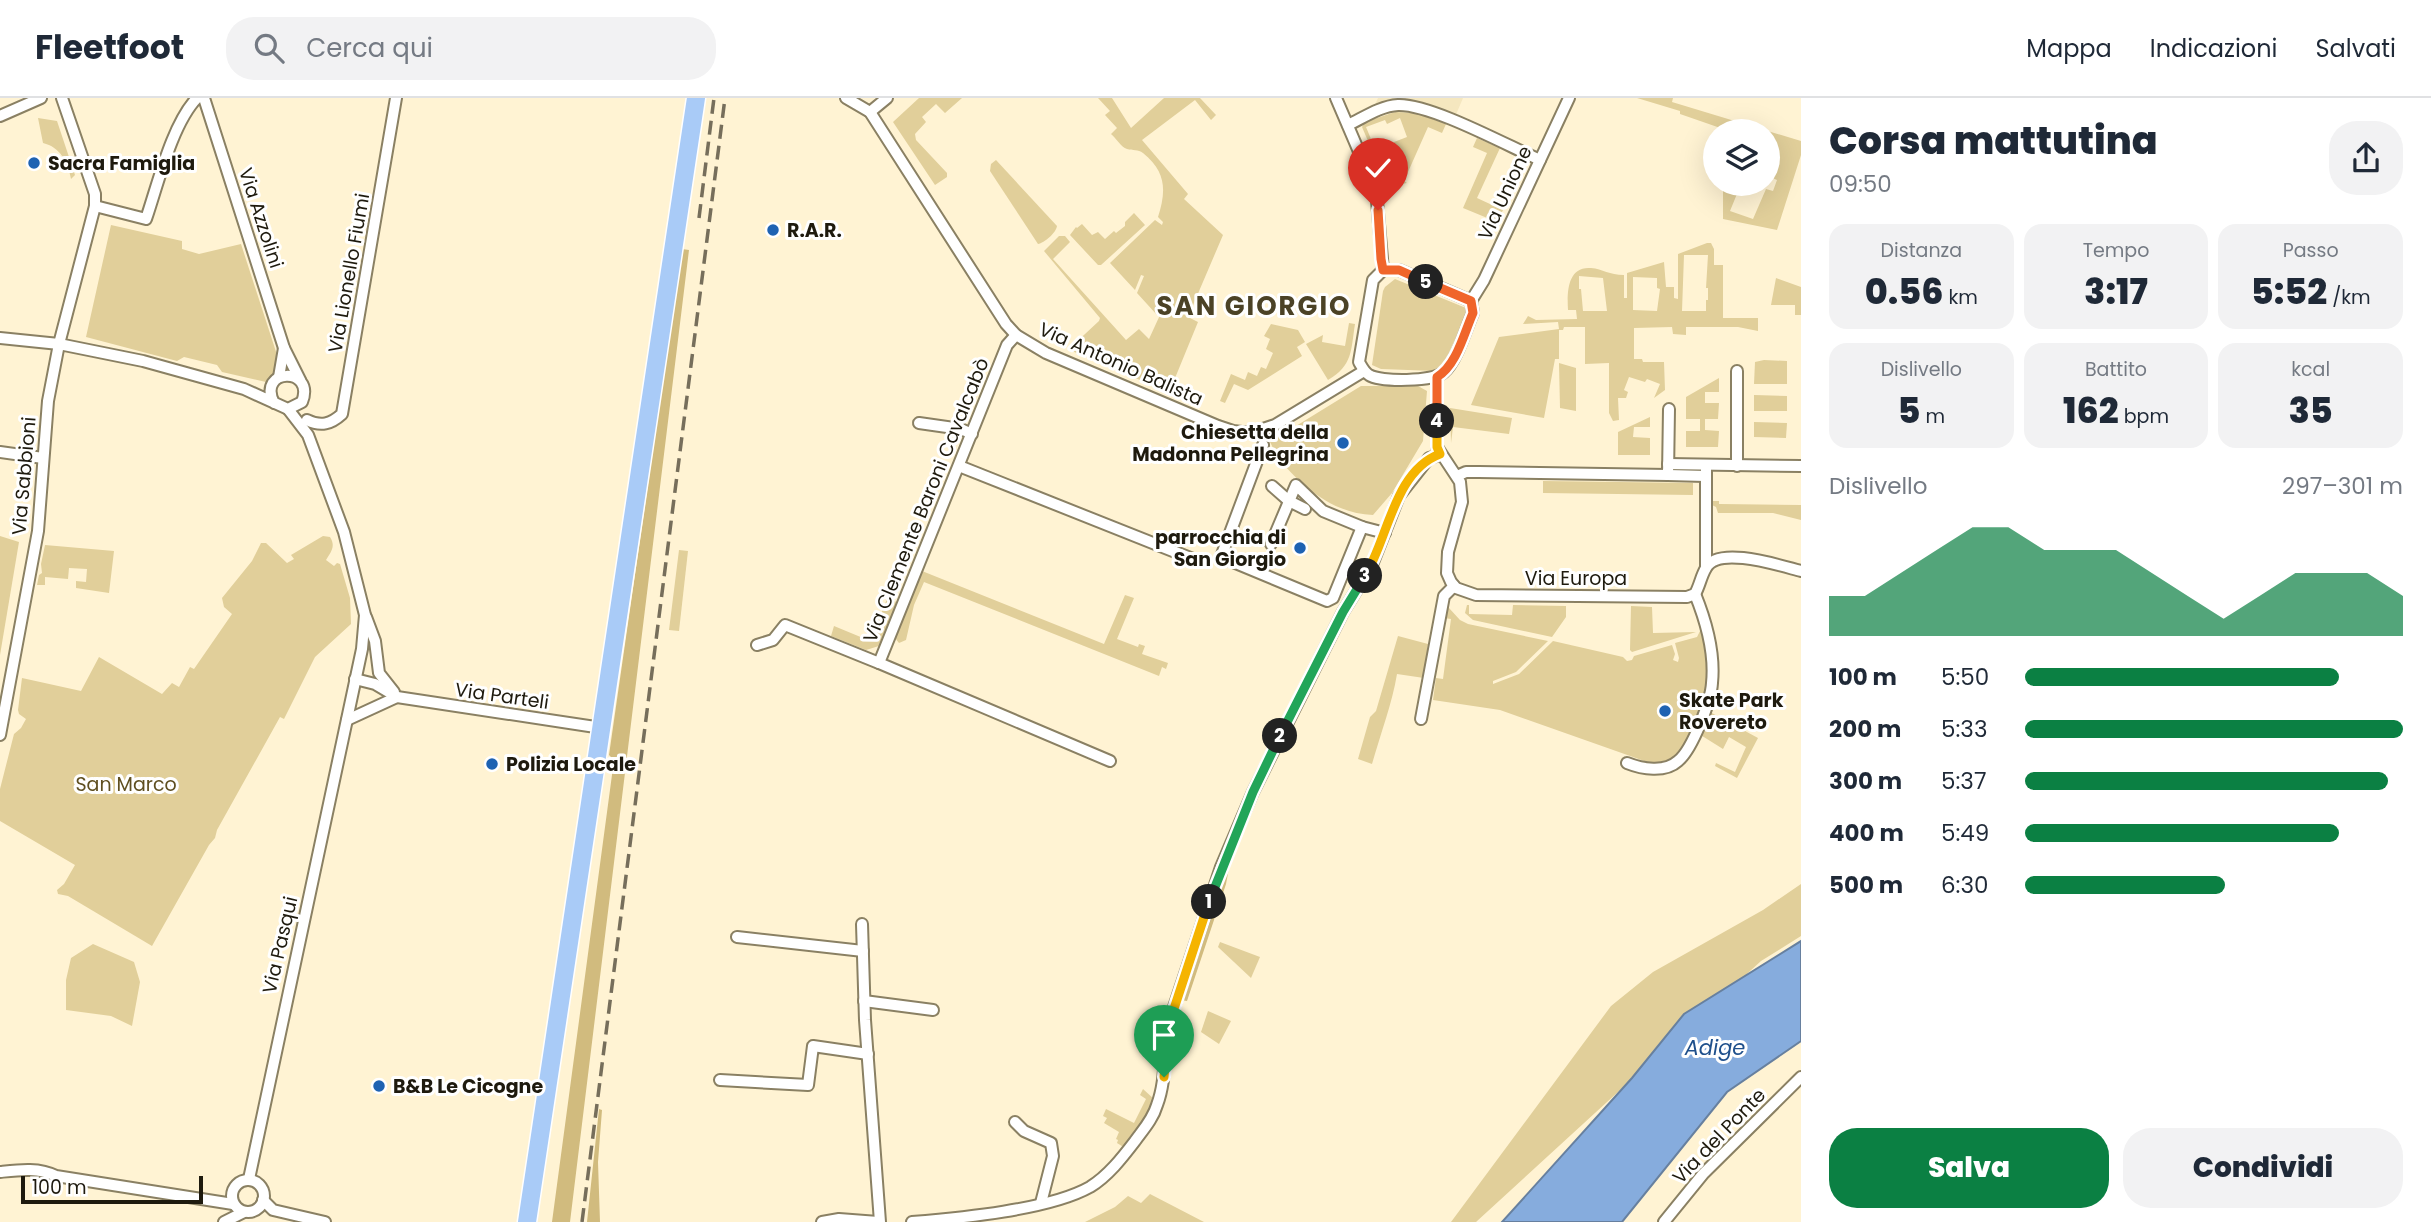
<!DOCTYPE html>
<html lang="it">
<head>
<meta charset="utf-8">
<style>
	:root { --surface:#fff; --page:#f2f2f3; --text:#1f2937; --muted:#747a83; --line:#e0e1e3; --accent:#0b8043 }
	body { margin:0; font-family:Poppins,sans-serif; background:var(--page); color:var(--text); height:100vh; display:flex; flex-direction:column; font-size:26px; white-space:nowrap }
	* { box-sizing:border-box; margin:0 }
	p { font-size:23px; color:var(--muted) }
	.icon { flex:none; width:38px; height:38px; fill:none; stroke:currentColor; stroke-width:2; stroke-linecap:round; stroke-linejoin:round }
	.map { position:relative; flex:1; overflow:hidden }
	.side { display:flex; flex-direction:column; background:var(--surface); width:630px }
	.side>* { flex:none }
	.fabs { position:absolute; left:1703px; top:21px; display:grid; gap:14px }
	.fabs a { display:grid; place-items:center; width:77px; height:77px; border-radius:50%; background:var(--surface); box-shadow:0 7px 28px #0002; font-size:35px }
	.scale { position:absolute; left:21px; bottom:18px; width:182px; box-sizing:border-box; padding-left:7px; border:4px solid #1e1a0e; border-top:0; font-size:19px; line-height:24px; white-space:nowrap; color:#1e1a0e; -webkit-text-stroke:5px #fff; paint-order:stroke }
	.pin { position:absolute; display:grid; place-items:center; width:60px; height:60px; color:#fff; margin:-72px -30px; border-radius:50% 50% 50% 0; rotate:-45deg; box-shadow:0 0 7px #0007 }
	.pin .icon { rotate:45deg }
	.km { position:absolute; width:35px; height:35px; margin:-18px; border-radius:50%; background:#222; color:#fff; font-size:19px; line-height:35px; text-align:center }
	.round { display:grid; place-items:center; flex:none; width:74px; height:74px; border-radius:28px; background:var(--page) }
	.summary { display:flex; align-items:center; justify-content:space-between; height:119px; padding:0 28px }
	h1 { font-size:38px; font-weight:800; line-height:52px }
	.metrics { display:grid; grid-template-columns:repeat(3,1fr); gap:10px; height:119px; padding:7px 28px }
	.metrics div { display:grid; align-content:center; border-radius:18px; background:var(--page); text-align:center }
	.metrics b { font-size:35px; font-weight:800 }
	.metrics small { font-size:19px; font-weight:400 }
	.metrics p { font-size:19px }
	.chart { height:196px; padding:14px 28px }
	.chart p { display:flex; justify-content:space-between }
	.chart svg { width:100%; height:126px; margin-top:7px; fill:var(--accent); opacity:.7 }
	.action { display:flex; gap:14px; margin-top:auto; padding:14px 28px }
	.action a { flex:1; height:80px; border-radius:28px; background:var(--accent); color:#fff; font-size:28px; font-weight:800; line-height:80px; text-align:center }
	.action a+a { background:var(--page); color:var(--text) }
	ul { padding:0 28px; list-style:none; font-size:23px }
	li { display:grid; grid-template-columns:112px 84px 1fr; align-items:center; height:52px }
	li i { height:18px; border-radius:9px; background:var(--accent) }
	header { display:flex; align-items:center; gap:42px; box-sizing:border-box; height:98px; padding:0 35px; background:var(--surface); border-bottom:2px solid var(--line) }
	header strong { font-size:33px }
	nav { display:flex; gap:38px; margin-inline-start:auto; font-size:24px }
	.search { width:490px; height:63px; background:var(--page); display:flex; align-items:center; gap:18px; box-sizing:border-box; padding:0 24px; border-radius:28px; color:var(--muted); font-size:26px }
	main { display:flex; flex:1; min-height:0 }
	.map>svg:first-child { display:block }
	.built { fill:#f5e7bf }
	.green { fill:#e1cf9a; fill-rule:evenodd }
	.forest { fill:#d1bb7e }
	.water { fill:#86acdd; stroke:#67809f; stroke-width:2 }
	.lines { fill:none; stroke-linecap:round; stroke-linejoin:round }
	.street-casing { stroke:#8a8063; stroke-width:14 }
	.primary-casing { stroke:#fff; stroke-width:21 }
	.street { stroke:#fff; stroke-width:10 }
	.primary { stroke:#a9cbf7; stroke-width:18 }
	.rail { stroke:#766e5b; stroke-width:3.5; stroke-dasharray:14 7; stroke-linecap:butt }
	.split-1-casing { stroke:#fff; stroke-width:14 }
	.split-2-casing { stroke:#fff; stroke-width:14 }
	.split-3-casing { stroke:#fff; stroke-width:14 }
	.split-4-casing { stroke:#fff; stroke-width:14 }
	.split-5-casing { stroke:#fff; stroke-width:14 }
	.split-6-casing { stroke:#fff; stroke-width:14 }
	.split-1 { stroke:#f5b400; stroke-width:9 }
	.split-2 { stroke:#22a559; stroke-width:9 }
	.split-3 { stroke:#22a559; stroke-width:9 }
	.split-4 { stroke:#f5b400; stroke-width:9 }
	.split-5 { stroke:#f0652b; stroke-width:9 }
	.split-6 { stroke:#f0652b; stroke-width:9 }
	.poi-dot { fill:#1e62b2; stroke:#fff; stroke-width:2.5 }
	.labels { text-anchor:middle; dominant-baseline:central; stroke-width:6; stroke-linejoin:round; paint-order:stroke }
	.poi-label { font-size:19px; font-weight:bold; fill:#1e1a0e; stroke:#fff; text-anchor:start }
	.street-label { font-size:19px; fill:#1e1a0e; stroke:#fff }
	.park-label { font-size:19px; fill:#5f4f20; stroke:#fff }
	.water-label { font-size:21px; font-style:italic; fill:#1f508c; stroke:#fff }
	.district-label { font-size:26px; font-weight:bold; letter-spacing:2px; fill:#4b4226; stroke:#fff }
</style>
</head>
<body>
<header>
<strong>Fleetfoot</strong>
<div class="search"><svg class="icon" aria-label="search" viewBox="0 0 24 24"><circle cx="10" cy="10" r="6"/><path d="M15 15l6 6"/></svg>Cerca qui</div>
<nav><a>Mappa</a><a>Indicazioni</a><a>Salvati</a></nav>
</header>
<main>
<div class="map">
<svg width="1801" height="1124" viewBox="0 0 1801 1124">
	<rect width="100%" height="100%" fill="#fff3d3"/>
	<!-- built -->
	<polygon class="built" points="1378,0 1463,0 1455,19 1427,8 1373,11"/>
	<!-- green -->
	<g class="green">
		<polygon points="919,0 962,0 945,15 936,6 922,19 926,24 915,36 916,42 947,75 947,79 935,87 893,24"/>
		<path d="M1098,0H1112L1131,30L1164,0H1200L1216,17L1211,22L1195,2L1142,42L1188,96L1184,101L1223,137L1188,219L1198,224L1173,285L1151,278L1147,285L1072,253L1071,249L1099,223L1100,220L1044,153L1059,138H1065L1070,144L1053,161L1126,242L1139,231L1149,241L1160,217H1157L1137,195L1144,178L1141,177L1135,192L1110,165L1155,122L1162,127L1163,124L1158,119C1166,94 1167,74 1143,55C1138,51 1133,53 1127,51C1121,49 1116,40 1111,36L1117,30L1105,17L1110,13Z"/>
		<polygon points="1637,0 1673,0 1672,4 1801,43 1801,57 1777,132 1723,121 1723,86 1741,86 1730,113 1753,121 1766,91 1773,93 1777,82 1768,78 1768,33 1729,33 1680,16 1680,13"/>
		<polygon points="1395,14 1417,15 1446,26 1442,35 1428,29 1404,83 1407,85 1385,89 1381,72 1400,64 1394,44 1407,39 1400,20 1387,26 1385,22 1366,29 1371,41 1368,43 1362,29 1365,24"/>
		<path d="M38,20L57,23L75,77L71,81C68,64 60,49 43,45Z"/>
		<polygon points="1477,40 1500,50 1477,100 1503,112 1497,124 1463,110 1487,55 1473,49"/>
		<path d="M996,62L1057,128C1056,135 1044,145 1038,146L990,73L991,66Z"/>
		<polygon points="1134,115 1145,127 1101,167 1098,167 1070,137 1076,129 1077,130 1082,126 1092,137 1098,134 1105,141 1114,133 1116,135 1125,128 1125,124"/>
		<polygon points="111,127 182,143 182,151 199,156 241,146 280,266 274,282 266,284 222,274 217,267 184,259 177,263 86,239"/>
		<path d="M1707,145H1711L1714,151V167H1723V220H1758V233L1738,229H1686V237L1673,236L1672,229L1634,230V261H1642L1643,264H1664L1665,292L1654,300L1660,286L1647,281L1645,284L1629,279L1624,292L1628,294L1626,300H1618L1619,322L1613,323L1609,315V265L1585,266V229H1564L1563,232H1559V261H1555L1544,320L1471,307L1499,239L1559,231L1558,224L1523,226L1528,218L1536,222L1577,221L1576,212H1568C1567,195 1567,168 1591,170C1603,171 1609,177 1624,177V200H1627V175L1664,164L1666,189H1674V200L1678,201V156ZM1684,157H1708L1706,190H1708V202H1706V213H1682ZM1579,178L1603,180L1607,213H1583L1581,191H1579ZM1633,179L1657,180V190L1660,191L1657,213L1633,212Z"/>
		<polygon points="1776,180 1801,189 1801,217 1795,217 1795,207 1771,207"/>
		<polygon points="1395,181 1466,210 1467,214 1444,266 1435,273 1381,271 1372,267 1383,193 1385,189"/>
		<path d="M1349,225L1355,226C1351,251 1353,268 1328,282L1306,246L1323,237L1322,244L1345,248Z"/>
		<polygon points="1271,226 1298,232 1305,244 1297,249 1302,258 1248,292 1234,286 1225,305 1220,303 1231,276 1245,282 1248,274 1257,278 1261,269 1266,271 1273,255 1266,251 1270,241 1264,238"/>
		<polygon points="1764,262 1787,263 1787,286 1754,286 1755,264"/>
		<polygon points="1559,265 1576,270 1576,313 1560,310"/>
		<polygon points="1719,280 1719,294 1705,294 1705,305 1719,305 1718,321 1705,321 1705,332 1719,333 1718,349 1686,349 1686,333 1700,333 1700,321 1686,321 1686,299"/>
		<path d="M1361,288H1418L1427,293L1423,343L1392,395L1373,417C1334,416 1300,388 1277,358C1274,354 1273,349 1270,344Z"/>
		<polygon points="1754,297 1787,298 1787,313 1754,313"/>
		<polygon points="1450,310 1512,320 1509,336 1453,329 1451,345"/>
		<polygon points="1650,319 1650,329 1634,329 1633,339 1650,340 1650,357 1618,357 1618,334"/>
		<polygon points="1754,324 1787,325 1786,340 1754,339"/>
		<polygon points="1543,383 1693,385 1693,397 1543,395"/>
		<polygon points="1710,403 1719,403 1719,406 1801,407 1801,422 1773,415 1718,415 1716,409 1710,406"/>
		<polygon points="0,438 19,444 0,557"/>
		<path d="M323,438L330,439C336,448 331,454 326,462L334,468L337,465L340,466L350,500L351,526L315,559L284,621L280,619L217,732L215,740L209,747L152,848L68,798L58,796L57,792L64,786L75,767L0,723V691L14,636L21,630L26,621L19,616L18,612L22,580L81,593L99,559L162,596L172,585L179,589L190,569L194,571L232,516L224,509L222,500L252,463L261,445H266L287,465L294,461L291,457Z"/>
		<polygon points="45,447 114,453 109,495 76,490 76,483 86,484 87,471 69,470 68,481 45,479 45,487 37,487 39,477 42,475 41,466"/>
		<polygon points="679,452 688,453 679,533 669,532"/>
		<polygon points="922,473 1104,546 1125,497 1134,500 1117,541 1138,549 1139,546 1145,548 1142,556 1168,565 1166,571 1162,569 1159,578 924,484 914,507 906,542 899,545 895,540"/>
		<polygon points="887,501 897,504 879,548 866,552 831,538 834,528 863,540 872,538"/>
		<polygon points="1467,507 1469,507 1469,516 1512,517 1513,507 1566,508 1566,519 1552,539 1473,522 1465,515"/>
		<polygon points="1631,508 1652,509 1653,535 1696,534 1632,554 1630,552"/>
		<path d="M1449,510L1460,522L1468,526L1548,543L1516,574L1493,583V586L1519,576L1553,543L1623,559L1627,563L1632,562L1634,558L1672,547L1675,556L1673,562L1678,564L1679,560L1675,545L1697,539L1703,527L1708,584L1699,618L1679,655C1671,665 1662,667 1650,665L1500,612L1433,602L1436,580L1443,581L1451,521L1444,520L1446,511Z"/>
		<path d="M1398,538L1428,546L1424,580L1397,576C1392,606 1381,634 1372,666L1358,661L1370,619L1376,613Z"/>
		<polygon points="1710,614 1758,640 1737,680 1715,668 1716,665 1735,674 1746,649 1729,639 1723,651 1699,636"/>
		<polygon points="1801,786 1801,838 1761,863 1476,1124 1451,1124 1611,908 1653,874 1763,812"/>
		<polygon points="1220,844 1260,859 1251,880 1218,849"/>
		<polygon points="93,846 134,864 140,884 132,928 111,918 66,912 66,882 71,860"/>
		<polygon points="1208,913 1231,923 1219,946 1201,934"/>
		<polygon points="1143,991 1155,1002 1149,1016 1125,1050 1117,1045 1118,1042 1116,1041 1119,1034 1104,1025 1107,1020 1103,1018 1106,1011 1134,1025 1146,1001 1140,997"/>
		<polygon points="1150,1096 1204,1124 1085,1124 1115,1109 1128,1098 1141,1105"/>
	</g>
	<!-- forest -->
	<g class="forest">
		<polygon points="682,151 689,152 570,1124 552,1124 614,662 609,657"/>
		<polygon points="1231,759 1226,786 1187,903 1181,902 1212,803"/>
		<polygon points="599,1011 602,1012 598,1064 600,1124 587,1124"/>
	</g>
	<!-- water -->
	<polygon class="water" points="1801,843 1801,943 1727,994 1622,1124 1502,1124 1632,980 1684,916"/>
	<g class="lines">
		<defs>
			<g id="street">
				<polyline points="204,0 284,250 300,282"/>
				<polyline points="846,0 870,14 1006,226 1016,237 1046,255 1218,328 1233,333 1251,335 1275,327 1364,273"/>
				<polyline points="1336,0 1360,56 1377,103 1383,172"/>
				<polyline points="870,14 887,0"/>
				<polyline points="0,18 41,0"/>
				<path d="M1348,27C1363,20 1380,8 1398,7C1431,6 1506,47 1540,62"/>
				<path d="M95,108L146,121C158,86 172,26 197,0"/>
				<path d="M1383,172H1399L1471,203L1473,215C1466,230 1457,263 1444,274C1434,284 1380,284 1369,277C1364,274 1362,269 1359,264L1373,182Z"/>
				<polyline points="1471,203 1484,182 1569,0"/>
				<path d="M0,240L59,246L143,263L244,291L288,311L302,304C316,268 256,270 274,305"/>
				<polyline points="279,279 284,250"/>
				<path d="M1437,279V349L1460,384L1462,404L1448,454L1447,475L1451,484L1456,490L1476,497L1687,499L1695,496C1700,487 1701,478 1706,470C1718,447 1781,468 1801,473"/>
				<path d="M307,322C321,329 331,326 342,316L396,0"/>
				<polyline points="919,325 961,331 972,336"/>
				<polyline points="1263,347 1221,459 1327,503 1333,500 1362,429"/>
				<polyline points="0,354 43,360"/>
				<polyline points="1668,366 1801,368"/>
				<polyline points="1706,367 1706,468"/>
				<polyline points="959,368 1193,461"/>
				<polyline points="1737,368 1737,273"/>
				<polyline points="1668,377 1705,378"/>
				<polyline points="1457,378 1466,374 1479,374 1668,377 1669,311"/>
				<polyline points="1272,388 1289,403 1305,411"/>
				<polyline points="1271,446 1296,387 1323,413 1362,429 1385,435"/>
				<polyline points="366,519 375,543 379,575 394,594"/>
				<polyline points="757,547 773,542 785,527 879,565 1007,247 1016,237"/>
				<polyline points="879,565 1110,663"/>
				<polyline points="355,581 375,586 397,599 602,630"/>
				<polyline points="1421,621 1444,498 1454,488"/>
				<polyline points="347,622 397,599"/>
				<polyline points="0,637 38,433 48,303 59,246 95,108 95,96 62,0"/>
				<path d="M1627,665C1642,671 1665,675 1678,663C1692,652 1711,603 1712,585C1715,556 1706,523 1695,496"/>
				<polyline points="862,826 865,922 880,1124"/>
				<polyline points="737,839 863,853"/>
				<polyline points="864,903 933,912"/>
				<polyline points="720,982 808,987 813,948 868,956"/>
				<polyline points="1015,1024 1024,1033 1051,1045 1053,1058 1041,1105"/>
				<path d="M0,1074C18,1072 39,1069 56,1078L233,1106"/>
				<polyline points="249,1081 362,551 365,517 344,434 308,337 288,311"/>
				<circle cx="248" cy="1098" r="16"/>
				<polyline points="263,1102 273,1112 325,1124"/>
				<polyline points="224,1124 244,1114"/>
				<polyline points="822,1124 839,1121 878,1124"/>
				<path d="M912,1124C960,1120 1049,1112 1090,1089C1108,1078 1122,1060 1135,1043C1143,1032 1153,1021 1157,1007C1168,978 1162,947 1171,918L1221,769L1253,694L1343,514L1372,467L1399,398L1429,360L1440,357"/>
				<polyline points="1664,1124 1703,1076 1801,979"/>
			</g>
			<polyline id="primary" points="527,1124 696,0"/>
		</defs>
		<!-- street casing -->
		<use href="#street" class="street-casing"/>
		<!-- primary casing -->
		<use href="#primary" class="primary-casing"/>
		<!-- street -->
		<use href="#street" class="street"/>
		<!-- primary -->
		<use href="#primary" class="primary"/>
		<!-- rail -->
		<g class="rail">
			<polyline points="699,120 714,0"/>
			<polyline points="582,1124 725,0"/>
		</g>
	</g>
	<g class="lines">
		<defs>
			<polyline id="split-1" points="1164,979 1169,926 1209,804"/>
			<polyline id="split-2" points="1209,804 1253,694 1280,638"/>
			<polyline id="split-3" points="1280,638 1343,514 1365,478"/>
			<path id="split-4" d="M1365,478C1388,441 1394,373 1440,356L1437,349V323"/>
			<path id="split-5" d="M1426,184L1471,203L1473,215C1464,235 1457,267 1437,279V323"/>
			<polyline id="split-6" points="1378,112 1381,161 1383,172 1399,172 1426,184"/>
		</defs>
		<!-- split-1 casing -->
		<use href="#split-1" class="split-1-casing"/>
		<!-- split-2 casing -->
		<use href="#split-2" class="split-2-casing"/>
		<!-- split-3 casing -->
		<use href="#split-3" class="split-3-casing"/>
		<!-- split-4 casing -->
		<use href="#split-4" class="split-4-casing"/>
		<!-- split-5 casing -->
		<use href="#split-5" class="split-5-casing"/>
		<!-- split-6 casing -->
		<use href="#split-6" class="split-6-casing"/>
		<!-- split-1 -->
		<use href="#split-1" class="split-1"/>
		<!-- split-2 -->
		<use href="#split-2" class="split-2"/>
		<!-- split-3 -->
		<use href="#split-3" class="split-3"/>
		<!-- split-4 -->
		<use href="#split-4" class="split-4"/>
		<!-- split-5 -->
		<use href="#split-5" class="split-5"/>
		<!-- split-6 -->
		<use href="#split-6" class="split-6"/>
	</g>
	<!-- markers -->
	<g class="poi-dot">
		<circle cx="34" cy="65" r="7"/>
		<circle cx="773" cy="132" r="7"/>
		<circle cx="1343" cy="345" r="7"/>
		<circle cx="1300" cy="450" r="7"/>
		<circle cx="1665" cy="613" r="7"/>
		<circle cx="492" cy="666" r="7"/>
		<circle cx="379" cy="988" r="7"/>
	</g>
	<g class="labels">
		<!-- poi labels -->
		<g class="poi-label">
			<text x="48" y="65">Sacra Famiglia</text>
			<text x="787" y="132">R.A.R.</text>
			<text x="1329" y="334" text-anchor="end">Chiesetta della<tspan x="1329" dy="22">Madonna Pellegrina</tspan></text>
			<text x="1286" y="439" text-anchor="end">parrocchia di<tspan x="1286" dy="22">San Giorgio</tspan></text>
			<text x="1679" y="602">Skate Park<tspan x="1679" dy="22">Rovereto</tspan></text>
			<text x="506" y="666">Polizia Locale</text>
			<text x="393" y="988">B&amp;B Le Cicogne</text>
		</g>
		<!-- street labels -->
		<g class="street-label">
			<text transform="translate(1505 95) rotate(-65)">Via Unione</text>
			<text transform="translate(261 120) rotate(72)">Via Azzolini</text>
			<text transform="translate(349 175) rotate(-80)">Via Lionello Fiumi</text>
			<text transform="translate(1121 266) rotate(24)">Via Antonio Balista</text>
			<text transform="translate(24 378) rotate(-85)">Via Sabbioni</text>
			<text transform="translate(926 402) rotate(-68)">Via Clemente Baroni Cavalcabò</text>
			<text x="1576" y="480">Via Europa</text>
			<text transform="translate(502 598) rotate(8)">Via Parteli</text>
			<text transform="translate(280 847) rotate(-77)">Via Pasqui</text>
			<text transform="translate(1719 1038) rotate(-46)">Via del Ponte</text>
		</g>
		<!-- park labels -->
		<g class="park-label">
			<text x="126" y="686">San Marco</text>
		</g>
		<!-- water labels -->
		<g class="water-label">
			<text x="1715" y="949">Adige</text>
		</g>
		<!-- district labels -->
		<g class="district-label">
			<text x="1254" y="208">SAN GIORGIO</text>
		</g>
	</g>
</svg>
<div class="fabs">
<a><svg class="icon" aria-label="layers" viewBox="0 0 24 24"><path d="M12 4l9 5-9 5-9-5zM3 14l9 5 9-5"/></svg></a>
</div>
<div class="scale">100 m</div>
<div class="pin" style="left:1164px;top:979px;background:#1e9e55"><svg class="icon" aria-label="arrive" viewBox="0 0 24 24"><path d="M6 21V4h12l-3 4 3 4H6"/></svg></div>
<div class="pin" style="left:1378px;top:112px;background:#d93025"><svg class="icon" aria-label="check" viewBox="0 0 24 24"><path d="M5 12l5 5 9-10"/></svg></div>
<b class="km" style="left:1209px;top:804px">1</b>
<b class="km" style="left:1280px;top:638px">2</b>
<b class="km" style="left:1365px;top:478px">3</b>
<b class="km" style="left:1437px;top:323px">4</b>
<b class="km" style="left:1426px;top:184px">5</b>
</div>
<section class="side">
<div class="summary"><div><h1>Corsa mattutina</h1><p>09:50</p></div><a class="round"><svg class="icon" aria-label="share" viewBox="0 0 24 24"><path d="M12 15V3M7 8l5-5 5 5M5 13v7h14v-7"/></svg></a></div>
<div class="metrics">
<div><p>Distanza</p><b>0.56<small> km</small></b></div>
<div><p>Tempo</p><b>3:17</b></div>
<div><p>Passo</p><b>5:52<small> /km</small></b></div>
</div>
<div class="metrics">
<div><p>Dislivello</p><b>5<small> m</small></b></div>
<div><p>Battito</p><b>162<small> bpm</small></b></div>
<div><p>kcal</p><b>35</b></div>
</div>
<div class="chart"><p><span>Dislivello</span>297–301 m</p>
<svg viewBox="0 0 160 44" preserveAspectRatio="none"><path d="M0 44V30L10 30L20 22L30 14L40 6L50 6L60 14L70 14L80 14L90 22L100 30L110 38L120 30L130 22L140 22L150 22L160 30V44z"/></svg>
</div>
<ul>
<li><b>100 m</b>5:50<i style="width:83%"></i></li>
<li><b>200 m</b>5:33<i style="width:100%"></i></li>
<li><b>300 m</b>5:37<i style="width:96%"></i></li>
<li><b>400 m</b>5:49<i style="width:83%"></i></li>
<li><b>500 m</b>6:30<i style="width:53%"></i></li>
</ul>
<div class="action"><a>Salva</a><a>Condividi</a></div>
</section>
</main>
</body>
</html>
